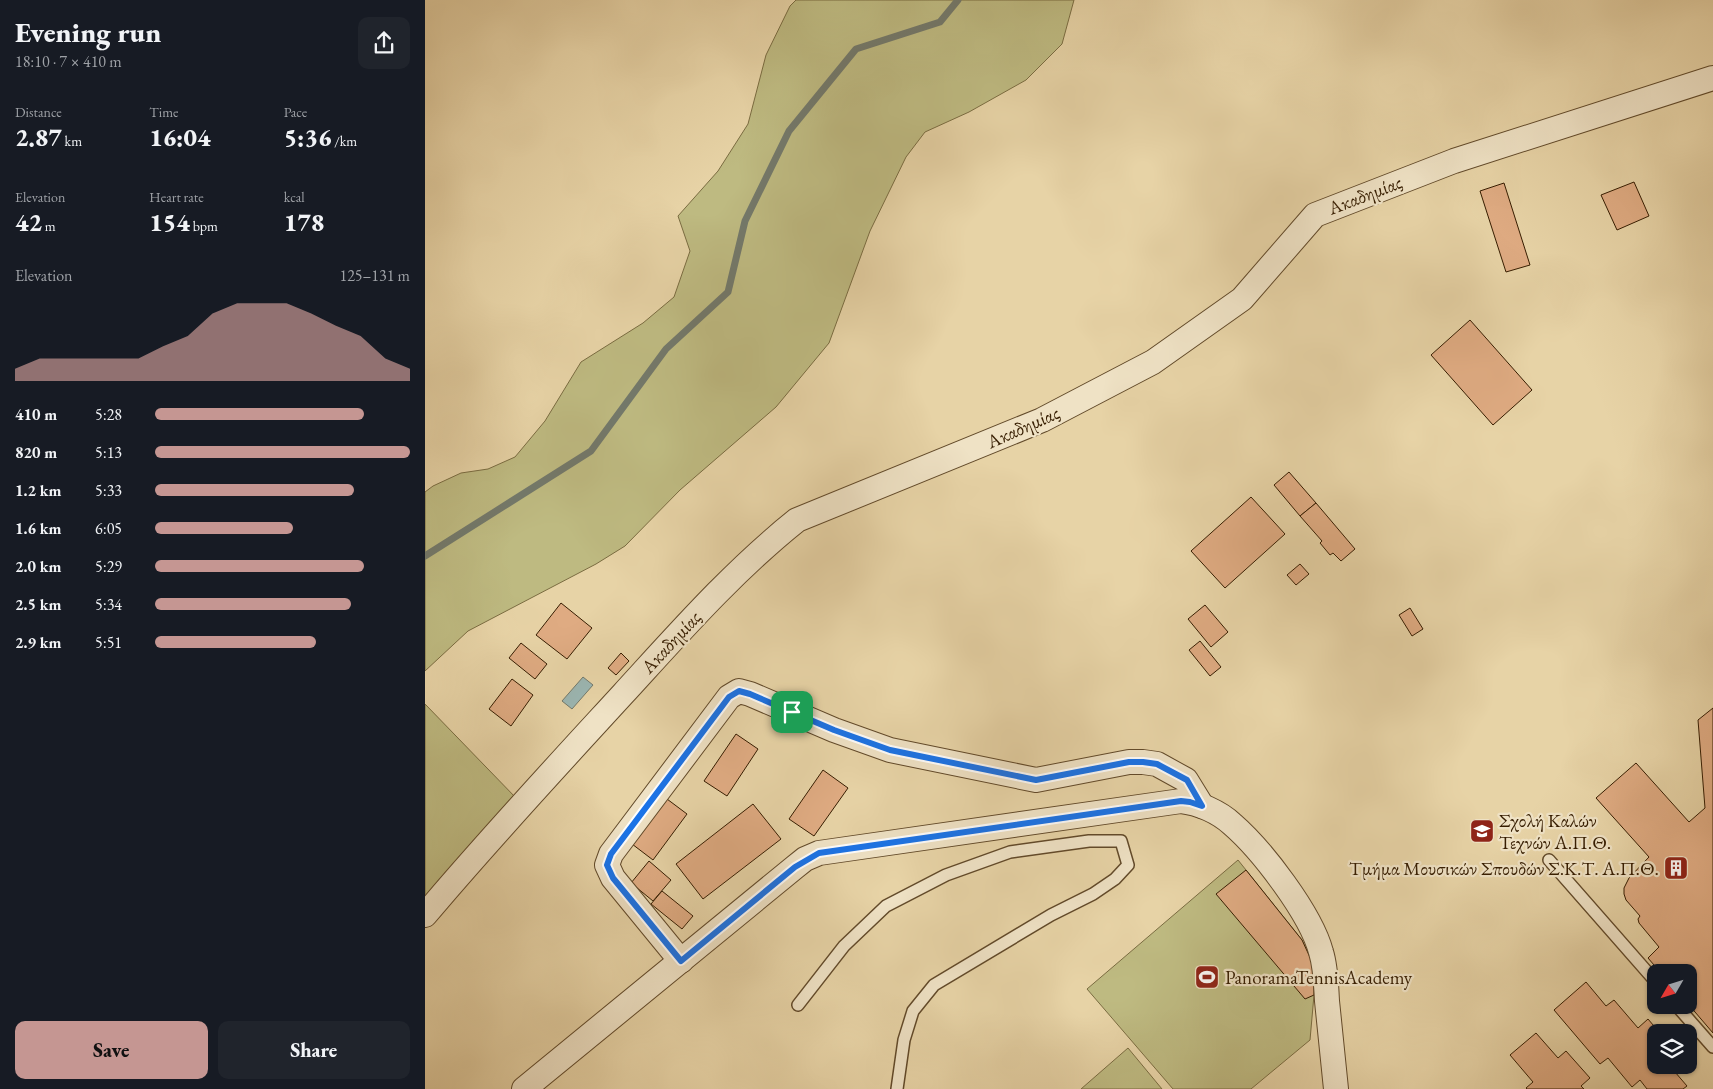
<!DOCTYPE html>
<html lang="en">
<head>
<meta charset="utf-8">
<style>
	:root { --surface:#171b24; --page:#20242c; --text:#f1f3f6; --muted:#9ea1a6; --accent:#c59692 }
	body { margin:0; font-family:"EB Garamond",serif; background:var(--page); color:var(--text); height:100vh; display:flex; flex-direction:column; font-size:19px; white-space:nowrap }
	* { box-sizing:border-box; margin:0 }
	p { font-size:16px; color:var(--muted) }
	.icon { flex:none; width:28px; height:28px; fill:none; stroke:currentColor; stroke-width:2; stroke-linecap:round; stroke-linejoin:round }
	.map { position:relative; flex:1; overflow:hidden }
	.panel { display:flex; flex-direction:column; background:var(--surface); width:425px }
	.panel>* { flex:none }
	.needle { width:32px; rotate:231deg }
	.fabs { position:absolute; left:1222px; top:964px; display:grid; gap:10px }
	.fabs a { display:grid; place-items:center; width:50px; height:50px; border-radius:10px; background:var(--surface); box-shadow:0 1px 4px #0004; font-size:25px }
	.pin { position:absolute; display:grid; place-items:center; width:42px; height:42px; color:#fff; margin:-21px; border-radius:10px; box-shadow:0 2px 8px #0006 }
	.round { display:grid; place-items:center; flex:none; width:52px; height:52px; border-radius:10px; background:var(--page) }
	.overview { display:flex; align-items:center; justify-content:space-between; height:85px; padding:0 15px }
	h1 { font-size:28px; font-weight:800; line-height:38px }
	.figures { display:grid; grid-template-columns:repeat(3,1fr); gap:8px; height:85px; padding:5px 15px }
	.figures div { display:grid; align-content:center }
	.figures b { font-size:25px; font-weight:800 }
	.figures small { font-size:14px; font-weight:400 }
	.figures p { font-size:14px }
	.chart { height:140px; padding:10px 15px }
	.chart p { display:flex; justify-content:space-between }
	.chart svg { width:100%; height:90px; margin-top:5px; fill:var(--accent); opacity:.7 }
	.button { display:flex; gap:10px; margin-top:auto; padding:10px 15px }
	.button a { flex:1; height:58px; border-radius:10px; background:var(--accent); color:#111; font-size:20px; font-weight:800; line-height:58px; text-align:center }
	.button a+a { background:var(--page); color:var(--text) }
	ul { padding:0 15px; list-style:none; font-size:16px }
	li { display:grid; grid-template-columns:80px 60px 1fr; align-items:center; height:38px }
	li i { height:12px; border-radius:6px; background:var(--accent) }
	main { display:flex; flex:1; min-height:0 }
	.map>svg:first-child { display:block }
	.green { fill:#beba81; stroke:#7a6c41 }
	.water { fill:#9bb6b2; stroke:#73796b }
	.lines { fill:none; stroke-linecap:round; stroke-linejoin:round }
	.stream { stroke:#73796b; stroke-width:7 }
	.building { fill:#dfab82; stroke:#361d01 }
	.lane-casing { stroke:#624a2a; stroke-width:14 }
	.street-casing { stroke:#624a2a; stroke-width:26 }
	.lane { stroke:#efe2c5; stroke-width:11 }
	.street { stroke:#efe2c5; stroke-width:24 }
	.route-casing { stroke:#fff; stroke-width:10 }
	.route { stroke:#1a73e8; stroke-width:6 }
	.labels { text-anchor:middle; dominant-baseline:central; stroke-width:4.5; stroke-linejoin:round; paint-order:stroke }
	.street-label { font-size:19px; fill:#361d01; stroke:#efe2c5 }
	.poi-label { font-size:19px; fill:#361d01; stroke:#efe2c5; text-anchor:start }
</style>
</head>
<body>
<main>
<section class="panel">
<div class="overview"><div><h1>Evening run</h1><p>18:10 · 7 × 410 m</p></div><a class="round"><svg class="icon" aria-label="share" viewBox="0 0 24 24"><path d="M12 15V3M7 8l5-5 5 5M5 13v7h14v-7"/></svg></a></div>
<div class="figures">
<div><p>Distance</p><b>2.87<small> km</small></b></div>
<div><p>Time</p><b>16:04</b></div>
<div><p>Pace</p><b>5:36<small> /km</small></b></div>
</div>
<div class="figures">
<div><p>Elevation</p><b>42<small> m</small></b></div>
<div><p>Heart rate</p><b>154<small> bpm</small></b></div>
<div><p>kcal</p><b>178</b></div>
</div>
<div class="chart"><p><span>Elevation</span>125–131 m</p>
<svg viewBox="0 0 160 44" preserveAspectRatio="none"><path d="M0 44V38L10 33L20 33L30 33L40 33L50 33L60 27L70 22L80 11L90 6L100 6L110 6L120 11L130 17L140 22L150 33L160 38V44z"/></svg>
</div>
<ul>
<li><b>410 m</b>5:28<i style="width:82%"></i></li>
<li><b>820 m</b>5:13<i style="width:100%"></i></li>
<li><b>1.2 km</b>5:33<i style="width:78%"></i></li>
<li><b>1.6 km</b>6:05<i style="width:54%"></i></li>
<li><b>2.0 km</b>5:29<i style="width:82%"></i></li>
<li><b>2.5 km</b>5:34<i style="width:77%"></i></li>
<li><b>2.9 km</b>5:51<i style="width:63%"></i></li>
</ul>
<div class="button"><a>Save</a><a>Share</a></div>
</section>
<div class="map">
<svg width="1288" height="1089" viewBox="0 0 1288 1089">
	<rect width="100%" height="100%" fill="#e7d3a6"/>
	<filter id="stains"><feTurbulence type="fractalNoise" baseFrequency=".004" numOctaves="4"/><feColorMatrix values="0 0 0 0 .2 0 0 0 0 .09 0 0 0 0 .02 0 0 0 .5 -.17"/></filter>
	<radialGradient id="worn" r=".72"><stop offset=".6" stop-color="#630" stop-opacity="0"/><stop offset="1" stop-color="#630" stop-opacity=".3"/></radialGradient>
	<!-- green -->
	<g class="green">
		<polygon points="371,0 649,0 637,44 601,80 544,112 500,132 481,157 445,231 404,343 351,407 255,490 200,546 171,564 43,631 0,671 0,492 8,486 36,473 63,469 90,457 120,421 156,362 218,323 249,297 265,251 253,216 293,171 323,124 341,55 365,6"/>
		<polygon points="0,704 92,799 0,904"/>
		<polygon points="813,860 877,940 889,966 889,995 885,1040 826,1089 748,1089 662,989"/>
		<polygon points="703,1048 737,1089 656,1089"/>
	</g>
	<!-- water -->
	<polygon class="water" points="158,677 168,685 147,709 137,701"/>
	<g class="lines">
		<!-- stream -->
		<polyline class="stream" points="0,556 166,451 241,349 303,292 320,221 364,131 431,49 515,22 533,0"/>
	</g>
	<!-- building -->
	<g class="building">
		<polygon points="1209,182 1224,216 1192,230 1176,195"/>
		<polygon points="1079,183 1105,265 1081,272 1055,191"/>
		<polygon points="1045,320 1107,390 1068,425 1006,355"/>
		<polygon points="864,472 891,503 875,516 849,485"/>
		<polygon points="826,497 860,534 800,588 766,551"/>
		<polygon points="891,503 930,549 916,561 908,553 905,555 895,543 897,541 875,516"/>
		<polygon points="875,564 884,574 871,585 862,575"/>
		<polygon points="136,603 167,628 142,659 111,635"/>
		<polygon points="780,605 803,632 786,647 763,619"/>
		<polygon points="985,608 998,629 987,636 974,615"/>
		<polygon points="775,641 796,667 785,676 764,650"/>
		<polygon points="96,643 122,664 110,679 84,658"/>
		<polygon points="196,653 204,661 191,675 183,668"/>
		<polygon points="87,679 108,695 86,726 64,709"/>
		<polygon points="1288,708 1288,1033 1264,1005 1264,972 1235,972 1223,958 1234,947 1214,923 1213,919 1215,916 1201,900 1199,894 1199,888 1204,878 1224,857 1171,798 1211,763 1264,822 1280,808 1273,720"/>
		<polygon points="311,734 333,749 302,796 279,781"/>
		<polygon points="398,770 423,788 389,836 364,819"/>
		<polygon points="242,799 262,814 228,860 207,844"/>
		<polygon points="328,804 356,839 278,899 251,864"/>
		<polygon points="224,861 246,880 228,901 206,883"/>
		<polygon points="821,870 877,940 889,966 889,995 880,999 791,894"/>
		<polygon points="237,891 268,916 257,929 226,904"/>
		<polygon points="1161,982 1181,1006 1189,1000 1213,1028 1223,1019 1234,1032 1231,1032 1231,1065 1244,1065 1262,1086 1258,1089 1222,1089 1215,1080 1207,1087 1183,1058 1175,1064 1129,1010"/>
		<polygon points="1111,1033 1133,1058 1141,1051 1165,1078 1156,1086 1159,1089 1102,1089 1101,1088 1108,1082 1085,1055"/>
	</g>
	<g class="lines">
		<defs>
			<g id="lane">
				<polyline points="1124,860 1231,982"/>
				<polyline points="373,1005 419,946 461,906 521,875 585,852 664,841 696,841 703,865 690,879 668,894 626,915 509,985 488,1011 479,1040 472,1089"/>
				<polyline points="1251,1005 1288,1047"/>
			</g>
			<g id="street">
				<path d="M0,915C64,839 131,767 198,694C253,634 308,571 372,520L617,420L728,362L817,299L890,215L1029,161L1288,78"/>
				<polyline points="256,961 188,878 182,865 186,854 304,697 314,691 325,694 409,730 465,750 611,780 704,762 718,762 732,764 761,780 777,806"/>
				<path d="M99,1089L370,867L380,859L394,853L756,801C774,803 794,812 807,824C837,850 886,914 896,952C901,968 901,985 902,1001C905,1031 908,1060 911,1089"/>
			</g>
		</defs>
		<!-- lane casing -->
		<use href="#lane" class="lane-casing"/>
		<!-- street casing -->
		<use href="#street" class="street-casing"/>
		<!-- lane -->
		<use href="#lane" class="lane"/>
		<!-- street -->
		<use href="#street" class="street"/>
	</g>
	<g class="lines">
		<defs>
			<polygon id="route" points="314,691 325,694 409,730 465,750 611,780 704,762 718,762 732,764 762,780 777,806 765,802 756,801 394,853 370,867 256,961 188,878 182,865 186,854 304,697"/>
		</defs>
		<!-- route casing -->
		<use href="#route" class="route-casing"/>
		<!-- route -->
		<use href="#route" class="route"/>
	</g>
	<!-- icons -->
	<defs>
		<symbol id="university-square" viewBox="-11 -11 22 22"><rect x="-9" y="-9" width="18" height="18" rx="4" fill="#8f2418" stroke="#efe2c5"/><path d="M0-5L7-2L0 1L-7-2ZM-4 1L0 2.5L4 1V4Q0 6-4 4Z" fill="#fff"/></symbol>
		<symbol id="building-square" viewBox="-11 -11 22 22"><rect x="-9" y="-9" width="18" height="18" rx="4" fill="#8f2418" stroke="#efe2c5"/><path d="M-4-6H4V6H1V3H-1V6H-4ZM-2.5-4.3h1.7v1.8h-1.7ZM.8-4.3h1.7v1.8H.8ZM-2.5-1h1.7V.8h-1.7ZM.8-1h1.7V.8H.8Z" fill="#fff"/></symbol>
		<symbol id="stadium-square" viewBox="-11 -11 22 22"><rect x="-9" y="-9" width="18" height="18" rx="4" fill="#8f2418" stroke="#efe2c5"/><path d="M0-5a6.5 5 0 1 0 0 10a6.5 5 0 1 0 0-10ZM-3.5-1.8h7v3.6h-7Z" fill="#fff"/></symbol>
	</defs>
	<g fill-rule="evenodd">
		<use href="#university-square" x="1043" y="817" width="28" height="28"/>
		<use href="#building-square" x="1237" y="854" width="28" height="28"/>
		<use href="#stadium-square" x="768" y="963" width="28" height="28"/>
	</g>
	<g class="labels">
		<!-- street labels -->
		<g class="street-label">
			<text transform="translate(940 195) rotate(-21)">Ακαδημίας</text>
			<text transform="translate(598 427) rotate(-24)">Ακαδημίας</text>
			<text transform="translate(246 642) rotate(-47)">Ακαδημίας</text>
		</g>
		<!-- poi labels -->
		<g class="poi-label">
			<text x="1074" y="820">Σχολή Καλών<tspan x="1074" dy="22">Τεχνών Α.Π.Θ.</tspan></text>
			<text x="1234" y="868" text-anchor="end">Τμήμα Μουσικών Σπουδών Σ.Κ.Τ. Α.Π.Θ.</text>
			<text x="800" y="977">PanoramaTennisAcademy</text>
		</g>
	</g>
	<rect width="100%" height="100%" filter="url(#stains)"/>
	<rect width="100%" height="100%" fill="url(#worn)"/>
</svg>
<div class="fabs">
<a><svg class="needle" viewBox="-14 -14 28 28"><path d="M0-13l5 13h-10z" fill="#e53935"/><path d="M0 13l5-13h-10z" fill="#9ea1a6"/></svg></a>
<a><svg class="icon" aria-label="layers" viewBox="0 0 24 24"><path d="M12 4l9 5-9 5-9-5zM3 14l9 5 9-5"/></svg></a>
</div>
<div class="pin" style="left:367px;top:712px;background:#1e9e55"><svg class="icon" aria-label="arrive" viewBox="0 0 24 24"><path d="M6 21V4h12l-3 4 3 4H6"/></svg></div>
</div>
</main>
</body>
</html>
